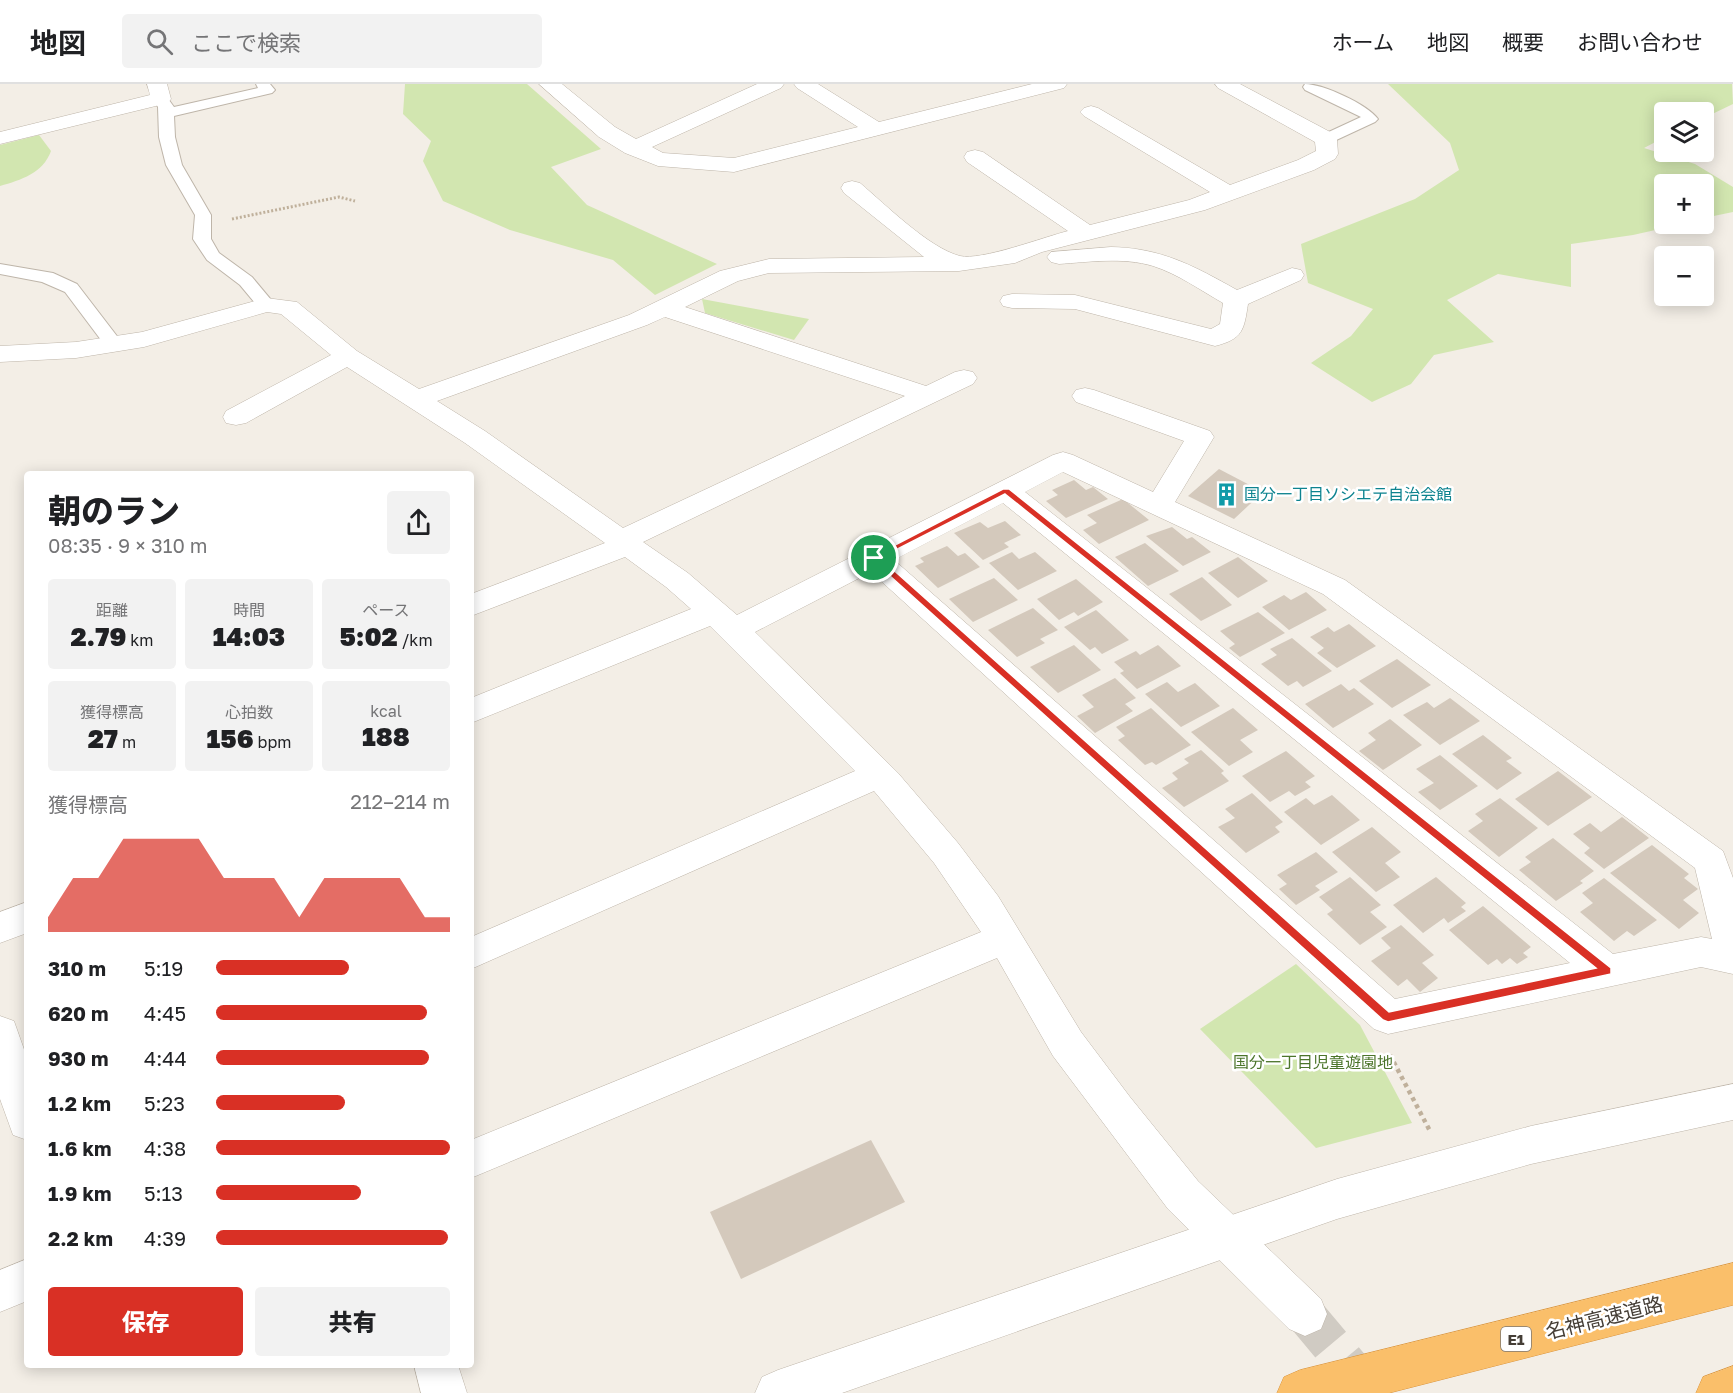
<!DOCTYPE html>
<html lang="ja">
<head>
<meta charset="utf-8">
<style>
	:root { --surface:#fff; --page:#f2f2f2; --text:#202124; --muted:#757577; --line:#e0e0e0; --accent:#d93025 }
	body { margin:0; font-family:"Golos Text","Noto Sans JP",sans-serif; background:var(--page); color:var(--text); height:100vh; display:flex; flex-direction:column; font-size:22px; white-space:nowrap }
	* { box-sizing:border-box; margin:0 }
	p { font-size:20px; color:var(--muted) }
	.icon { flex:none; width:33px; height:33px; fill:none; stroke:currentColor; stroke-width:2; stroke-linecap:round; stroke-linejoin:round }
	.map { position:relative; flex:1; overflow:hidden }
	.panel { position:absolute; left:24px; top:387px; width:450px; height:897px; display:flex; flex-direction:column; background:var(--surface); border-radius:6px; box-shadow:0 3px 15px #0003 }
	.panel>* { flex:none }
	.controls { position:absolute; left:1654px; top:18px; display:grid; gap:12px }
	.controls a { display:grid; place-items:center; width:60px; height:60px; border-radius:6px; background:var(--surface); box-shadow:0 3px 15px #0003; font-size:30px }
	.pin { position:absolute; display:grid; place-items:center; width:51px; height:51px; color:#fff; margin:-26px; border:3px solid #fff; border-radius:50%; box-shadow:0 2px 6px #0007 }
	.round { display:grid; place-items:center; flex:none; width:63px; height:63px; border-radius:6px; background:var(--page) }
	.summary { display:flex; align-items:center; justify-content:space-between; height:102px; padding:0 24px }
	h1 { font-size:33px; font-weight:800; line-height:45px }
	.metrics { display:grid; grid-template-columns:repeat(3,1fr); gap:9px; height:102px; padding:6px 24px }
	.metrics div { display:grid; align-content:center; border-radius:6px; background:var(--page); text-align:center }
	.metrics b { font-size:26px; font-weight:800 }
	.metrics small { font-size:16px; font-weight:400 }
	.metrics p { font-size:16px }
	.chart { height:168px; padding:12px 24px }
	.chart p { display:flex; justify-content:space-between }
	.chart svg { width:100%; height:108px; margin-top:6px; fill:var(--accent); opacity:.7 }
	.button { display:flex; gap:12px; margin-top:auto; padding:12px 24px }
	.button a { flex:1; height:69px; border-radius:6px; background:var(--accent); color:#fff; font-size:24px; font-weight:800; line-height:69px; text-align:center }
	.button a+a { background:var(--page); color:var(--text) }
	ul { padding:0 24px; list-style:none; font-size:20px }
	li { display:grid; grid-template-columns:96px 72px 1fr; align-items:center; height:45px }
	li i { height:15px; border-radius:8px; background:var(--accent) }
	header { display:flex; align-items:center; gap:36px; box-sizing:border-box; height:84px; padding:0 30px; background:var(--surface); border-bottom:2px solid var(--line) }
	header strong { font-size:28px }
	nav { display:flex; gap:33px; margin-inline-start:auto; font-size:21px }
	.search { width:420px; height:54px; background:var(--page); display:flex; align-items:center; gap:15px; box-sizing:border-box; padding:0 21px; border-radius:6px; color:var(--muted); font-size:22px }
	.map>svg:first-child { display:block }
	.green { fill:#d2e6b0 }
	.building { fill:#d4c9bc }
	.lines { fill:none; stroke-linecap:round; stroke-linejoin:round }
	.minor-tunnel { stroke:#d0cbc3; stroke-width:40; stroke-dasharray:40 20; stroke-linecap:butt }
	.service-casing { stroke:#beb5a9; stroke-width:2 }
	.minor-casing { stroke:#beb5a9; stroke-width:1 }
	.tertiary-casing { stroke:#beb5a9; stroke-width:1 }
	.motorway-casing { stroke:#d9933a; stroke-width:1 }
	.path-far1 { stroke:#bfb09b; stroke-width:3; stroke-dasharray:2 2; stroke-linecap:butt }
	.path { stroke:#bfb09b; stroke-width:4.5; stroke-dasharray:4 4; stroke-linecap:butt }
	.service { fill:#fff; fill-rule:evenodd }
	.minor { fill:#fff; fill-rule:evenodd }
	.tertiary { fill:#fff; fill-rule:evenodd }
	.motorway { fill:#fabf6a; fill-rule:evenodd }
	.route { fill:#d93025; stroke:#fff; stroke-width:1.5; fill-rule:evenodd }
	.labels { text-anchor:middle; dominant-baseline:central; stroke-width:5; stroke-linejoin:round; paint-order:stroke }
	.shield { fill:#fff; stroke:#7d7872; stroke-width:1.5 }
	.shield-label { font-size:15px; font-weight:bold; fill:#453e36 }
	.culture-label { font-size:16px; fill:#0d838f; stroke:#fff; text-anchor:start }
	.park-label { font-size:16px; fill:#4c752b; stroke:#fff }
	.near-street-label { font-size:20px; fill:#453e36; stroke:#fff }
</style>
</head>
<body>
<header>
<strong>地図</strong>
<div class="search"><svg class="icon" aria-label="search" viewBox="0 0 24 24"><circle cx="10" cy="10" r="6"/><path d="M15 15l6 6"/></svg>ここで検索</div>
<nav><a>ホーム</a><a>地図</a><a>概要</a><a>お問い合わせ</a></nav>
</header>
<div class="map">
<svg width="1733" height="1309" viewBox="0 0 1733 1309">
	<rect width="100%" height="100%" fill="#f3eee6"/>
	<!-- green -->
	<g class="green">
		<polygon points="405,0 527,0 601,65 551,83 587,121 717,180 655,211 613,176 510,146 443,117 423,77 431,57 403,30"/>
		<polygon points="1388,0 1732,0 1733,20 1704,34 1704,28 1665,28 1665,53 1644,64 1695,80 1733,103 1733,128 1704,134 1704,100 1665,100 1665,140 1682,140 1633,151 1571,160 1571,203 1498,190 1447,216 1494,258 1434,271 1411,300 1372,318 1311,279 1351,252 1373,225 1308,199 1301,160 1415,115 1459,86 1450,59"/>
		<path d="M39,51L51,67C43,89 21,96 0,102V61Z"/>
		<polygon points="702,215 809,235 794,256 705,229"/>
		<polygon points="1296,880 1360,941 1412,1039 1316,1064 1200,945"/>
	</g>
	<!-- building -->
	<g class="building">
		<polygon points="1219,385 1263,408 1234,435 1188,412"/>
		<polygon points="1074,396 1086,406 1093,403 1108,415 1066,434 1046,417 1058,411 1052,406"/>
		<polygon points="1123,415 1149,436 1099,460 1083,446 1097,439 1087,431"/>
		<polygon points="1005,437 1021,451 1004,459 1009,463 983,476 954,449 980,438 988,444"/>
		<polygon points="1172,443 1187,455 1192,453 1211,468 1183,482 1146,452"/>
		<polygon points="1145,459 1179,487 1148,502 1115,473"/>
		<polygon points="947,462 958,472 965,469 980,483 938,504 915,482 924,478 920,474"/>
		<polygon points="1012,468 1019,475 1035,468 1057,487 1018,506 989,479"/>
		<polygon points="1238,473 1268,497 1238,514 1208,489"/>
		<polygon points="1202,493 1232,521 1201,537 1169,510"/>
		<polygon points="994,494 1018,516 973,538 949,515"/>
		<polygon points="1076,495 1103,518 1078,532 1074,528 1059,536 1037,515"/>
		<polygon points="1306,508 1327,526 1289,546 1262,523 1284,511 1291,516"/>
		<polygon points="1033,524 1058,546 1040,555 1045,559 1017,573 988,546"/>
		<polygon points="1096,526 1129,556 1102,570 1095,563 1090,566 1064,543"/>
		<polygon points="1258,528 1285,549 1240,573 1229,564 1235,560 1220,547"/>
		<polygon points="1349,540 1376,562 1337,584 1317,569 1324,564 1310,553 1328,543 1334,548"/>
		<polygon points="1292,554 1332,587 1303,603 1297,597 1288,602 1261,580 1277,571 1270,565"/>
		<polygon points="1074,561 1101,586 1058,609 1030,583"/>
		<polygon points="1158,561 1181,582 1137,605 1120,589 1124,587 1114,578 1136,567 1140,571"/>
		<polygon points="1397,575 1431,601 1392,624 1359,597"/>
		<polygon points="1115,594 1136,614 1125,620 1133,627 1095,649 1077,632 1094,623 1082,611"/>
		<polygon points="1167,598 1178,608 1195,599 1220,622 1181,643 1145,610"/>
		<polygon points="1341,600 1349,607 1354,604 1374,620 1333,644 1305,620"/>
		<polygon points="1450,614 1480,637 1440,661 1403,631 1427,618 1434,624"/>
		<polygon points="1151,624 1191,661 1156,681 1152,678 1145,681 1118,656 1125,652 1116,643"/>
		<polygon points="1233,624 1258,646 1240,656 1253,668 1229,682 1191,648"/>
		<polygon points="1390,635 1422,661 1383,686 1359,667 1376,656 1368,649"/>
		<polygon points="1483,651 1512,674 1506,677 1522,689 1497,706 1452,670"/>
		<polygon points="1201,666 1224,687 1221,689 1229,697 1184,723 1162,704 1178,695 1172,689 1189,679 1184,675"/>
		<polygon points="1286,667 1315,692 1305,698 1311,703 1295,712 1289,707 1270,718 1242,692"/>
		<polygon points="1440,671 1478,702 1440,726 1418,708 1434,699 1416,685"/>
		<polygon points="1558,687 1592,713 1548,742 1515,715"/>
		<polygon points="1252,709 1283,738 1275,743 1280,748 1246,769 1218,743 1235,734 1225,725"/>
		<polygon points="1332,711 1360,736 1321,761 1284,728 1306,714 1314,721"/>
		<polygon points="1500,714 1538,744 1499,773 1468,747 1483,737 1475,730"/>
		<polygon points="1622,733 1649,754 1604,785 1584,769 1590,764 1573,750 1590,739 1601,748"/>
		<polygon points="1372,743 1401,768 1385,779 1400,793 1376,808 1332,768"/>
		<polygon points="1553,754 1594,787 1580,797 1583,799 1556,817 1519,786 1531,778 1525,773"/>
		<polygon points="1652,761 1689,790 1684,794 1698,805 1683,816 1699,829 1679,845 1610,789"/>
		<polygon points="1316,768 1338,788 1315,802 1320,806 1296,821 1279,805 1287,800 1277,791"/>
		<polygon points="1350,793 1381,821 1370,828 1387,843 1360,861 1327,830 1333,826 1319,813"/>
		<polygon points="1436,793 1466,819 1461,823 1466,827 1448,839 1444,834 1423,849 1393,821"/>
		<polygon points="1604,794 1657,836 1634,852 1627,847 1614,857 1580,828 1593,819 1582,809"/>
		<polygon points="1483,822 1531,863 1523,869 1528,873 1517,880 1510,874 1502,880 1497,875 1488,881 1449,846"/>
		<polygon points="1401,841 1434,871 1422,879 1438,894 1420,908 1407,895 1398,902 1371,877 1391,864 1381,854"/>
		<polygon points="871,1056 905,1118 741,1195 710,1128"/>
	</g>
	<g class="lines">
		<!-- minor-tunnel -->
		<polyline class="minor-tunnel" points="1305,1230 1371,1309"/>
		<defs>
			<g id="service">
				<polygon points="256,0 270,0 275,6 272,9 174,32 175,53 182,81 211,131 211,155 219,169 252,193 272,217 275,221 272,225 260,225 240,201 207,176 193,155 195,131 166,81 159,53 158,23 153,15 156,12 166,12 174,23 258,4"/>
				<path d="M1305,0C1323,0 1367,20 1378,35L1375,38L1332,58H1320L1318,55L1320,52L1361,33L1305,6L1303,3Z"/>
				<polygon points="0,180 53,189 77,200 123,260 121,264 107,264 65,208 42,198 0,190"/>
			</g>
			<g id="minor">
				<polygon points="147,0 167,0 171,15 168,19 0,60 0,48 150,11"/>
				<polygon points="539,0 562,0 615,43 636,55 757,0 784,0 781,4 652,63 663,69 734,74 858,43 797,4 794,0 818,0 879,38 1032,0 1067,0 1064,4 734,88 658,82 625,69 599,53"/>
				<path d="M1215,0H1240L1334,50L1337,55L1338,70L1335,75L1314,86L1205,126L1042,168L1015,179L959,187L769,189L738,197L685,223L926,302L955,288L964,286L973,288L977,294L973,300L643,458L688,489L737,531L1053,371L1063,368L1073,371L1153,408L1184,357L1076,318L1072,312L1076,306L1085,304L1094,306L1210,347L1214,353L1175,418L1345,496L1723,767L1733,794V890L1701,883L1388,950L1374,945L871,488L755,548L898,689L958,759L998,812L1081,948L1130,1013L1198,1097L1321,1215L1327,1230L1321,1245L1305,1252L1289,1245L1168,1125L1053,972L997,874L471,1094V1056L981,848L934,779L874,707L471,885V853L855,687L710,542L471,639V614L691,525L666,503L625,473L471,532V510L605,459L465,359L347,283L246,339L236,341L226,339L223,333L226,327L331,271L281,230L267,228L144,263L76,274L0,278V262L76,258L142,248L266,214L297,218L357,267L419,305L629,231L720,187L769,175L924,173L844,109L841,104L844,99L852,97L860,99C886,121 929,164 960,172C981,177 1044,153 1068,147L967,78L964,73L967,68L975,66L983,68L1090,141L1189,116L1210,108L1084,32L1080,28L1084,24L1091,22L1098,24L1230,101L1298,76L1316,67L1315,58L1218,4ZM665,233L905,312L623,444L485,347L437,317L647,241ZM1063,388L1323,510L1695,784L1712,855L1701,853L1613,870L1025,408ZM1003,419L1570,879L1395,915L894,476Z"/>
				<path d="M1111,163C1162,164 1194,182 1237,206L1292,184L1301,186L1304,191L1301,196L1248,220C1244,246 1243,255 1215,262L1075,225L1012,224L1003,222L1000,217L1003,212L1012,210L1075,211L1211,245L1220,240L1223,219C1200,206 1178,190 1153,182C1123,173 1089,178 1059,180L1051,178L1047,173L1051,168Z"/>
				<polygon points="27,818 27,849 0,859 0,828"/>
				<polygon points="0,932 14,937 27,974 27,1056 13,1051 0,1015"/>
				<polygon points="27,1175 27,1217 0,1228 0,1186"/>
				<polygon points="414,1281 458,1281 467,1309 421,1309"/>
			</g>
			<polygon id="tertiary" points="1733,1000 1733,1036 1531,1080 1337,1135 842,1309 755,1309 762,1293 778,1286 1337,1095 1531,1042"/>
			<g id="motorway">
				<polygon points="1733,1179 1733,1221 1389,1309 1277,1309 1284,1293 1300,1286"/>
				<polygon points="1733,1282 1733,1309 1696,1309 1703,1293"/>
			</g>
		</defs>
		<!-- service casing -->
		<use href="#service" class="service-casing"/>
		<!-- minor casing -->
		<use href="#minor" class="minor-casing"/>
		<!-- tertiary casing -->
		<use href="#tertiary" class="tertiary-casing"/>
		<!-- motorway casing -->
		<use href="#motorway" class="motorway-casing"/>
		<!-- path-far1 -->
		<polyline class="path-far1" points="232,135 339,113 355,117"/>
		<!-- path -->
		<polyline class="path" points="1390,971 1430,1047"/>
		<!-- service -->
		<use href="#service" class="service"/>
		<!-- minor -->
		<use href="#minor" class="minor"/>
		<!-- tertiary -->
		<use href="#tertiary" class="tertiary"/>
		<!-- motorway -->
		<use href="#motorway" class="motorway"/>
	</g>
	<!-- route -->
	<path class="route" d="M1003,405H1009L1611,884V890L1388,938L1383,936L870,474ZM1005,410L1596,884L1389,928L880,474Z"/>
	<!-- icons -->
	<defs>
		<symbol id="building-bare" viewBox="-9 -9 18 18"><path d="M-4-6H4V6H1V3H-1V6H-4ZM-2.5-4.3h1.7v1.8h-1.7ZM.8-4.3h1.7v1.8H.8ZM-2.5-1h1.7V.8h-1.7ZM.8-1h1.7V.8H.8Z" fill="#0f9aa8" stroke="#fff" stroke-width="2.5" paint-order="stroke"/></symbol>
	</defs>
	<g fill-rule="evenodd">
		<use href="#building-bare" x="1210" y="394" width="33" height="33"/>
	</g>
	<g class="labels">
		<!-- shield labels -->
		<rect class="shield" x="1501" y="1243" width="30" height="24" rx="4.5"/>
		<g class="shield-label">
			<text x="1516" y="1255">E1</text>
		</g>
		<!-- culture labels -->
		<g class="culture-label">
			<text x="1244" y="410">国分一丁目ソシエテ自治会館</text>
		</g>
		<!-- park labels -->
		<g class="park-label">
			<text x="1313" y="978">国分一丁目児童遊園地</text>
		</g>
		<!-- near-street labels -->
		<g class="near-street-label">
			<text transform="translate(1604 1233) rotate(-14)">名神高速道路</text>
		</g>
	</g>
</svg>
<div class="controls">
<a><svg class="icon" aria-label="layers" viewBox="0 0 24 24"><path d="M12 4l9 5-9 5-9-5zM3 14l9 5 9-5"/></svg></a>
<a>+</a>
<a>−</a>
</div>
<div class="pin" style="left:874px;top:474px;background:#1e9e55"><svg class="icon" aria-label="arrive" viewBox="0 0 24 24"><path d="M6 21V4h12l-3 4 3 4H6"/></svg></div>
<section class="panel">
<div class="summary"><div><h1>朝のラン</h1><p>08:35 · 9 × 310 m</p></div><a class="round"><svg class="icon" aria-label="share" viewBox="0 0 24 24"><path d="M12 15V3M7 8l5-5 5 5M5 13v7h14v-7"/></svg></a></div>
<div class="metrics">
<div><p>距離</p><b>2.79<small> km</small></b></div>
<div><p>時間</p><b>14:03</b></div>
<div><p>ペース</p><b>5:02<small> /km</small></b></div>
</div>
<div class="metrics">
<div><p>獲得標高</p><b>27<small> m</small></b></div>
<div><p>心拍数</p><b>156<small> bpm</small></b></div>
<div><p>kcal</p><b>188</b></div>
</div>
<div class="chart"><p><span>獲得標高</span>212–214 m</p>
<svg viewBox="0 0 160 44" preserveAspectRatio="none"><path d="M0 44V38L10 22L20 22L30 6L40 6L50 6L60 6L70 22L80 22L90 22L100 38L110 22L120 22L130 22L140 22L150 38L160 38V44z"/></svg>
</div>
<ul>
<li><b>310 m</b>5:19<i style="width:57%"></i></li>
<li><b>620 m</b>4:45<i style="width:90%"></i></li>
<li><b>930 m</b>4:44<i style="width:91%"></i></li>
<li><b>1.2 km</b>5:23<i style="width:55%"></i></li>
<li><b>1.6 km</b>4:38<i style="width:100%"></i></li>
<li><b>1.9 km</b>5:13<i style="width:62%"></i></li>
<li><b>2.2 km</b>4:39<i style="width:99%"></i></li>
</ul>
<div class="button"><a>保存</a><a>共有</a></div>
</section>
</div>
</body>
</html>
